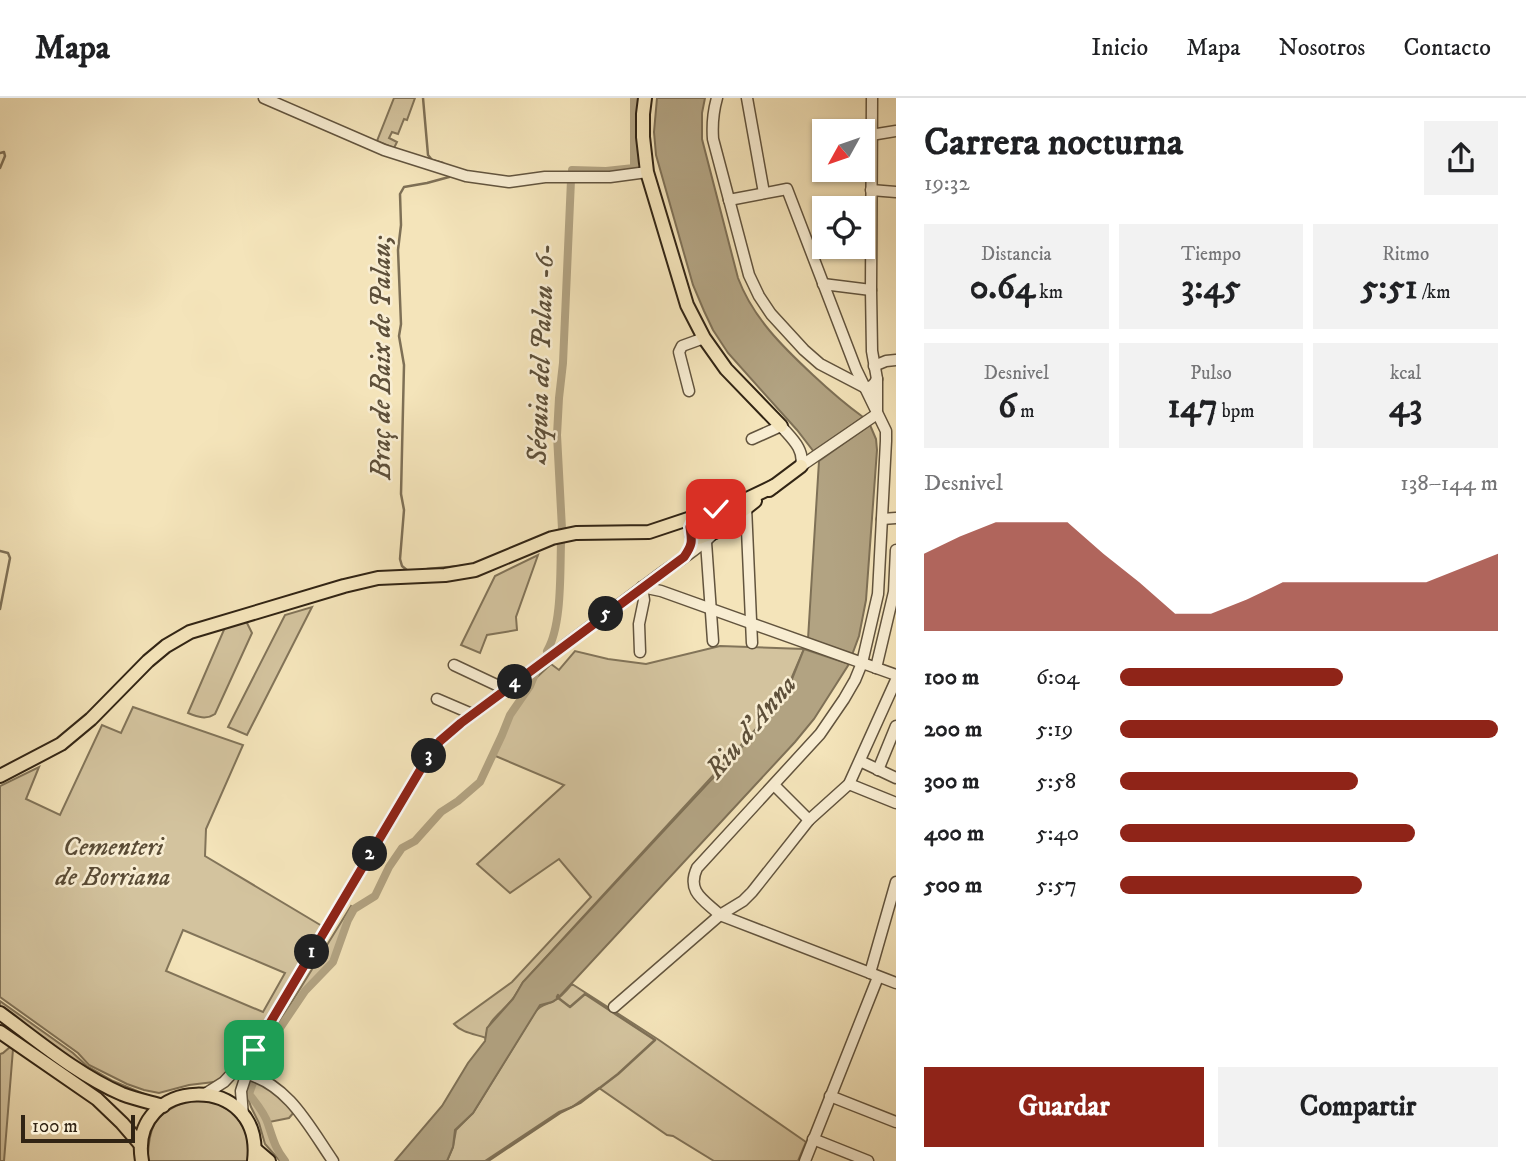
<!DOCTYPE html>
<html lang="es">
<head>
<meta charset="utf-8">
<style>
	:root { --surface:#fff; --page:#f2f2f2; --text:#202124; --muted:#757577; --line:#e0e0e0; --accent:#8f2418 }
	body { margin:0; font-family:"IM FELL DW Pica",serif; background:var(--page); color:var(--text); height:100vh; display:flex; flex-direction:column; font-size:26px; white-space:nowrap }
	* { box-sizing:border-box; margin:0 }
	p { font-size:23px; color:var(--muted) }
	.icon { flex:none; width:38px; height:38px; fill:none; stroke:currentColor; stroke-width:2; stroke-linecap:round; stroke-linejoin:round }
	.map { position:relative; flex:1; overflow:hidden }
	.panel { display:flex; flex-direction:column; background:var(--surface); width:630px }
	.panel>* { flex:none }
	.needle { width:46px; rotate:230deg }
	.tools { position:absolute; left:812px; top:21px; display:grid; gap:14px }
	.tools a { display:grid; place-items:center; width:63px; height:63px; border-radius:0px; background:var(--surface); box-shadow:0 2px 5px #0004; font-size:35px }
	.scale { position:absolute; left:21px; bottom:18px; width:114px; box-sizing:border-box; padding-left:7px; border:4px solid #312414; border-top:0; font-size:19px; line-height:24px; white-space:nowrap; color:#312414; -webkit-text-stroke:5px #f8edd2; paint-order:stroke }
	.pin { position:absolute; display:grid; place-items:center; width:60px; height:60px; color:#fff; margin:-30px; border-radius:14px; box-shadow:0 4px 10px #0006 }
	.km { position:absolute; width:35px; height:35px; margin:-18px; border-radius:50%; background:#222; color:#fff; font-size:19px; line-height:35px; text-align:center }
	.round { display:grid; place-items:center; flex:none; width:74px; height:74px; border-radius:0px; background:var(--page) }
	.summary { display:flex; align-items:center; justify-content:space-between; height:119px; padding:0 28px }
	h1 { font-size:38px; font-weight:700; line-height:52px }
	.figures { display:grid; grid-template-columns:repeat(3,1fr); gap:10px; height:119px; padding:7px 28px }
	.figures div { display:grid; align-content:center; border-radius:0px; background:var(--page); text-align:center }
	.figures b { font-size:35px; font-weight:700 }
	.figures small { font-size:19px; font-weight:400 }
	.figures p { font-size:19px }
	.chart { height:196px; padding:14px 28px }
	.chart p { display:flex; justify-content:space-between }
	.chart svg { width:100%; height:126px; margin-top:7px; fill:var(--accent); opacity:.7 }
	.primary-button { display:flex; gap:14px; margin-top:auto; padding:14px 28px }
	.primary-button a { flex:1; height:80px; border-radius:0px; background:var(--accent); color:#fff; font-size:28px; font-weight:700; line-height:80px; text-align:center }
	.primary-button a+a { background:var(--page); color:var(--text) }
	ul { padding:0 28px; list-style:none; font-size:23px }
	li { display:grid; grid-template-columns:112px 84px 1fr; align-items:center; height:52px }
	li i { height:18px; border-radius:9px; background:var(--accent) }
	header { display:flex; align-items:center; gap:42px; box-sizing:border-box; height:98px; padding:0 35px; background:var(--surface); border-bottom:2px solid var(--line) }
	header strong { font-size:33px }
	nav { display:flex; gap:38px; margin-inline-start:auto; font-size:24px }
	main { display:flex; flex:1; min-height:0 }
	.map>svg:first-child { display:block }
	.green { fill:#d3c39e; stroke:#827459; stroke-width:2; fill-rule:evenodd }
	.water { fill:#b2a382; stroke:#7e7056; stroke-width:2 }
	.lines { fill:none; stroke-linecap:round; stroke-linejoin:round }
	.stream { stroke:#7e7056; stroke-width:2.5 }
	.canal { stroke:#b2a382; stroke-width:8 }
	.minor-casing { stroke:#62543e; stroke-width:13 }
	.major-casing { stroke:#312414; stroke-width:16 }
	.minor { stroke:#f8edd2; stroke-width:10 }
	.major { stroke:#f4e4ba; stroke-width:12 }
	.route-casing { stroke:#fff; stroke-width:14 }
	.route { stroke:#8f2418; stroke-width:9 }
	.labels { text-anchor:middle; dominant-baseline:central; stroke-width:5; stroke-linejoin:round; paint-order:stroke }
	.park-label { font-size:26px; font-style:italic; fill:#5a4c36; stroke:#f8edd2 }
	.water-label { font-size:28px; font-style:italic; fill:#5e503a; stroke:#f8edd2 }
</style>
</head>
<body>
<header>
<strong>Mapa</strong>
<nav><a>Inicio</a><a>Mapa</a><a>Nosotros</a><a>Contacto</a></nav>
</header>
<main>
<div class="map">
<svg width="896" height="1063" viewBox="0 0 896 1063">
	<rect width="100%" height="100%" fill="#f4e4ba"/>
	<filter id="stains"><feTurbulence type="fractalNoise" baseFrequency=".00286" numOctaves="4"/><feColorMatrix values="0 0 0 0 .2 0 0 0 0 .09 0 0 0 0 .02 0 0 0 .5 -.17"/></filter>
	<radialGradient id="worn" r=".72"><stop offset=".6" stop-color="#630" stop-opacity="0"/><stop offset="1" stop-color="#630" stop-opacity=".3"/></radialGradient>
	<!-- green -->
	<g class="green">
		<polygon points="394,0 415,0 407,22 404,21 398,36 392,34 389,40 397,44 394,50 377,43"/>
		<polygon points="538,457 516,519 517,532 487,537 480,555 461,547 495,478"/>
		<polygon points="312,509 247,637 228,629 285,517"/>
		<path d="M243,522L247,525L252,535L215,616C206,622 198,619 188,615L226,527Z"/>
		<path d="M720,548L804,551L792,579L765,621L523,884C520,889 517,895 514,899C504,914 487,920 486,940C475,936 462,935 454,926L512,884L591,799L559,761L510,795L477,766L564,687L493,657L515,609L536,580L551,566L559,572L575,553L608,561L646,566Z"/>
		<path d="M133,609L243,647L206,731L205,758L322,828L254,945L222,983L189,987L159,995L144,992L127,986L89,967L78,955L0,899V688L39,669L26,701L60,717L102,627L121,635ZM183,832L285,875L263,914L166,873Z"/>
		<path d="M351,808L354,811C345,827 342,845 334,861C328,873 313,882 305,893C292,909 284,927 269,941Z"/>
		<path d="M572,886L659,942L806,1044L798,1063H714L673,1038L667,1037L599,990L572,1009L559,1014L485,1063H447L453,1049L456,1032L473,1015L535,914C541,906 546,907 554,903C561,899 567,892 572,886Z"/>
		<polygon points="0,903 73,955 87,968 113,983 147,997 148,998 116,988 89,973 30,932 0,909"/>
		<polygon points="10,949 13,951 4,1063 0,1063 0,956 3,955"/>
		<path d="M251,980L261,984L295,1013L289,1020L269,1024C270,1039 276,1051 286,1063H280L265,1046L259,1025L251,1009L247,997Z"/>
		<path d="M191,1002L214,1004L231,1013L237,1019L247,1036L249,1063H148C148,1027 155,1014 191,1002Z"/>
	</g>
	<!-- water -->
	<g class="water">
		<path d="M657,0H705L702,15V41L738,180C753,220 783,249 813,277C829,292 845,306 863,319L814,354L797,332L728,255L713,232L704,213L693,187L656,57L654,34Z"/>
		<polygon points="870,327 876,341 877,352 866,502 859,538 852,557 808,541 819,363"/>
		<polygon points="804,551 849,566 814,621 795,644 558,900 552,904 540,907 473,1015 455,1032 453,1049 447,1063 395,1063 442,1008 468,965 485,943 487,930 513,901 523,884 767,622 792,581"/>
	</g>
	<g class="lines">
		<!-- stream -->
		<g class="stream">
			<polyline points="423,0 428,57 432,62 443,65"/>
			<polyline points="0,55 4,54 5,58 0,70"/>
			<polyline points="0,453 8,455 10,460 0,511"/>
			<polyline points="427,471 461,468"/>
			<polyline points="408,473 402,468 400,461 404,412 401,396 404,267 399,238 401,226 398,152 401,127 400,96 404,89 427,85 449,79"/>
			<polyline points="488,1063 560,1015 580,1005 618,976 655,942 585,896 570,909 557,899 558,897"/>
		</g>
		<!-- canal -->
		<g class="canal">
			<polyline points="572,72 606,73 634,70 634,0"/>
			<polyline points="562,431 557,337 559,300 563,265 571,82"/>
			<path d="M547,553C562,528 560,475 561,445"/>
			<polyline points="257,974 263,953 270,941 278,933 305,893 333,864 348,822 354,811 375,798 389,769 402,750 415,743 441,714 458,703 480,684 502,637 510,617 530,588 535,576"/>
			<path d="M254,982L249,996C256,1005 265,1015 268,1026C273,1041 275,1050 285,1063"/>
		</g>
		<defs>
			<g id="minor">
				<polyline points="264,0 384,52 466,78 509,84 545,79 610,79 647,74"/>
				<path d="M717,0C713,14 712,27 713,41L749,177L759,198L771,216L804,252L820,266L864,289C871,290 874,287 877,281"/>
				<polyline points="747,0 764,95"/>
				<polyline points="872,0 871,192 872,253 877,281 877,312"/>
				<polyline points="871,37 896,33"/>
				<polyline points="871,92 896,94"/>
				<path d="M729,102L787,91L856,271L886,333V343L878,496L862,565L855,582L844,601L820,636L697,770C686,794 704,802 720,817L896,885"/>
				<polyline points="823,186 871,192"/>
				<polyline points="874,268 886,263 896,262"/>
				<polyline points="689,293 679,254 682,248 704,240"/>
				<path d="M752,341L781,328C791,340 805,351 801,368"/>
				<polyline points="801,368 877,316"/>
				<polyline points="746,409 752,545"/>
				<polyline points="882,421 896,420"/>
				<polyline points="706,444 713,543"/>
				<polyline points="640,554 639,526 644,502 642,489 661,493 896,577"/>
				<polyline points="454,567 505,591"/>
				<polyline points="876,570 894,494 896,452"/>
				<polyline points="437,601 472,616"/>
				<polyline points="860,663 896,680"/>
				<polyline points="878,672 896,628"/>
				<polyline points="849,686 896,705"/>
				<polyline points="774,687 809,722"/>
				<polyline points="870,875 896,784"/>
				<polyline points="614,909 720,817 743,803 752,794 809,722 849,686 896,582"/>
				<path d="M247,976C289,987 310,1030 333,1063"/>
				<path d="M205,996L224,984L254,952L428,659L440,643L461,625L656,479C676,464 697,453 714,435"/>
				<polyline points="830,998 896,1024"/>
				<polyline points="243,1018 241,993 253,956"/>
				<polyline points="813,1041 868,1063"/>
				<polyline points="805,1063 878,879"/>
			</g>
			<g id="major">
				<polyline points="645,0 643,16 643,39 647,74 687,207 704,240 726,271 781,328"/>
				<polyline points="769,392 801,368"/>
				<polyline points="717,433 755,403"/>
				<polyline points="692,437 699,440 715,434"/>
				<polyline points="0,678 61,646 91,621 148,563 166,548 190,534 344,488 378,480 445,477 475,472 552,440 576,435 649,434 745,402 774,388"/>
				<path d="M0,915C38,943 78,977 122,996C135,1001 149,1004 163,1008"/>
				<polyline points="0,934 97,1001 122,1025 141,1047"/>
				<polyline points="255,1051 269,1063"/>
				<path d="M142,1063C127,978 265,971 254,1063"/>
			</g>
		</defs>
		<!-- minor casing -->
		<use href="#minor" class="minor-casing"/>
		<!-- major casing -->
		<use href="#major" class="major-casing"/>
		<!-- minor -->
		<use href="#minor" class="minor"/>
		<!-- major -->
		<use href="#major" class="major"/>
	</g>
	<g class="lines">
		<defs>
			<path id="route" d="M254,952L428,659L440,643L461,625L684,459C693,446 692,443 690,429C696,414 702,416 716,411"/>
		</defs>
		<!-- route casing -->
		<use href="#route" class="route-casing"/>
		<!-- route -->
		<use href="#route" class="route"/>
	</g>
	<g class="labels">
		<!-- park labels -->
		<g class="park-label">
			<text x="113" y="749">Cementeri<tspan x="113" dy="30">de Borriana</tspan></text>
		</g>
		<!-- water labels -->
		<g class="water-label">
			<text transform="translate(541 256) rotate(-88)">Séquia del Palau -6-</text>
			<text transform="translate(381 259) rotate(-90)">Braç de Baix de Palau;</text>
			<text transform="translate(751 629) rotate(-50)">Riu d'Anna</text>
		</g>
	</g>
	<rect width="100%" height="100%" filter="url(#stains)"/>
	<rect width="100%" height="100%" fill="url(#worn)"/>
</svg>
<div class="tools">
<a><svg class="needle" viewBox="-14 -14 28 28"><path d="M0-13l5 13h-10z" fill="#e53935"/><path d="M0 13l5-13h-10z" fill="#757577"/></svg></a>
<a><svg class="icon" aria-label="locate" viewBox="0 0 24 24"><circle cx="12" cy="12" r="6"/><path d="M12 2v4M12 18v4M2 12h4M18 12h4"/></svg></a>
</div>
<div class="scale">100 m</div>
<div class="pin" style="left:254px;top:952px;background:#1e9e55"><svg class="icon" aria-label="arrive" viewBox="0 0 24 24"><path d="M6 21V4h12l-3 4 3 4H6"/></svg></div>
<div class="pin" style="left:716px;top:411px;background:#d93025"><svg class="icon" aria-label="check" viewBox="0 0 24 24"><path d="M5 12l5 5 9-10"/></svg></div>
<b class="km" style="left:312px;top:854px">1</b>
<b class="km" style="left:370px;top:756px">2</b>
<b class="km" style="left:429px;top:658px">3</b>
<b class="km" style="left:515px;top:584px">4</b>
<b class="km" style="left:606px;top:516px">5</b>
</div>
<section class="panel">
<div class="summary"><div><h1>Carrera nocturna</h1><p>19:32</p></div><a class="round"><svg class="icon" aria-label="share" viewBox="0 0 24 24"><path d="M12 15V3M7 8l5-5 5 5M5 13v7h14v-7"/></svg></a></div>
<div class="figures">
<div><p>Distancia</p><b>0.64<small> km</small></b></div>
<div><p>Tiempo</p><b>3:45</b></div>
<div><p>Ritmo</p><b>5:51<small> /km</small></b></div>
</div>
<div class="figures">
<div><p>Desnivel</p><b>6<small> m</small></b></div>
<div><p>Pulso</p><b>147<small> bpm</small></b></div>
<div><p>kcal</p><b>43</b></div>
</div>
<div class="chart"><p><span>Desnivel</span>138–144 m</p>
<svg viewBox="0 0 160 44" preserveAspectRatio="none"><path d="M0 44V17L10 11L20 6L30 6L40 6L50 17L60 27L70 38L80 38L90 33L100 27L110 27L120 27L130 27L140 27L150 22L160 17V44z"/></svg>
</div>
<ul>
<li><b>100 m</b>6:04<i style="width:59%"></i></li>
<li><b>200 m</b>5:19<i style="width:100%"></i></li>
<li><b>300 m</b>5:58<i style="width:63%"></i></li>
<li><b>400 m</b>5:40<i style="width:78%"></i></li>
<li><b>500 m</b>5:57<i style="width:64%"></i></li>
</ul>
<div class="primary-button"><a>Guardar</a><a>Compartir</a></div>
</section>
</main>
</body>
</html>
